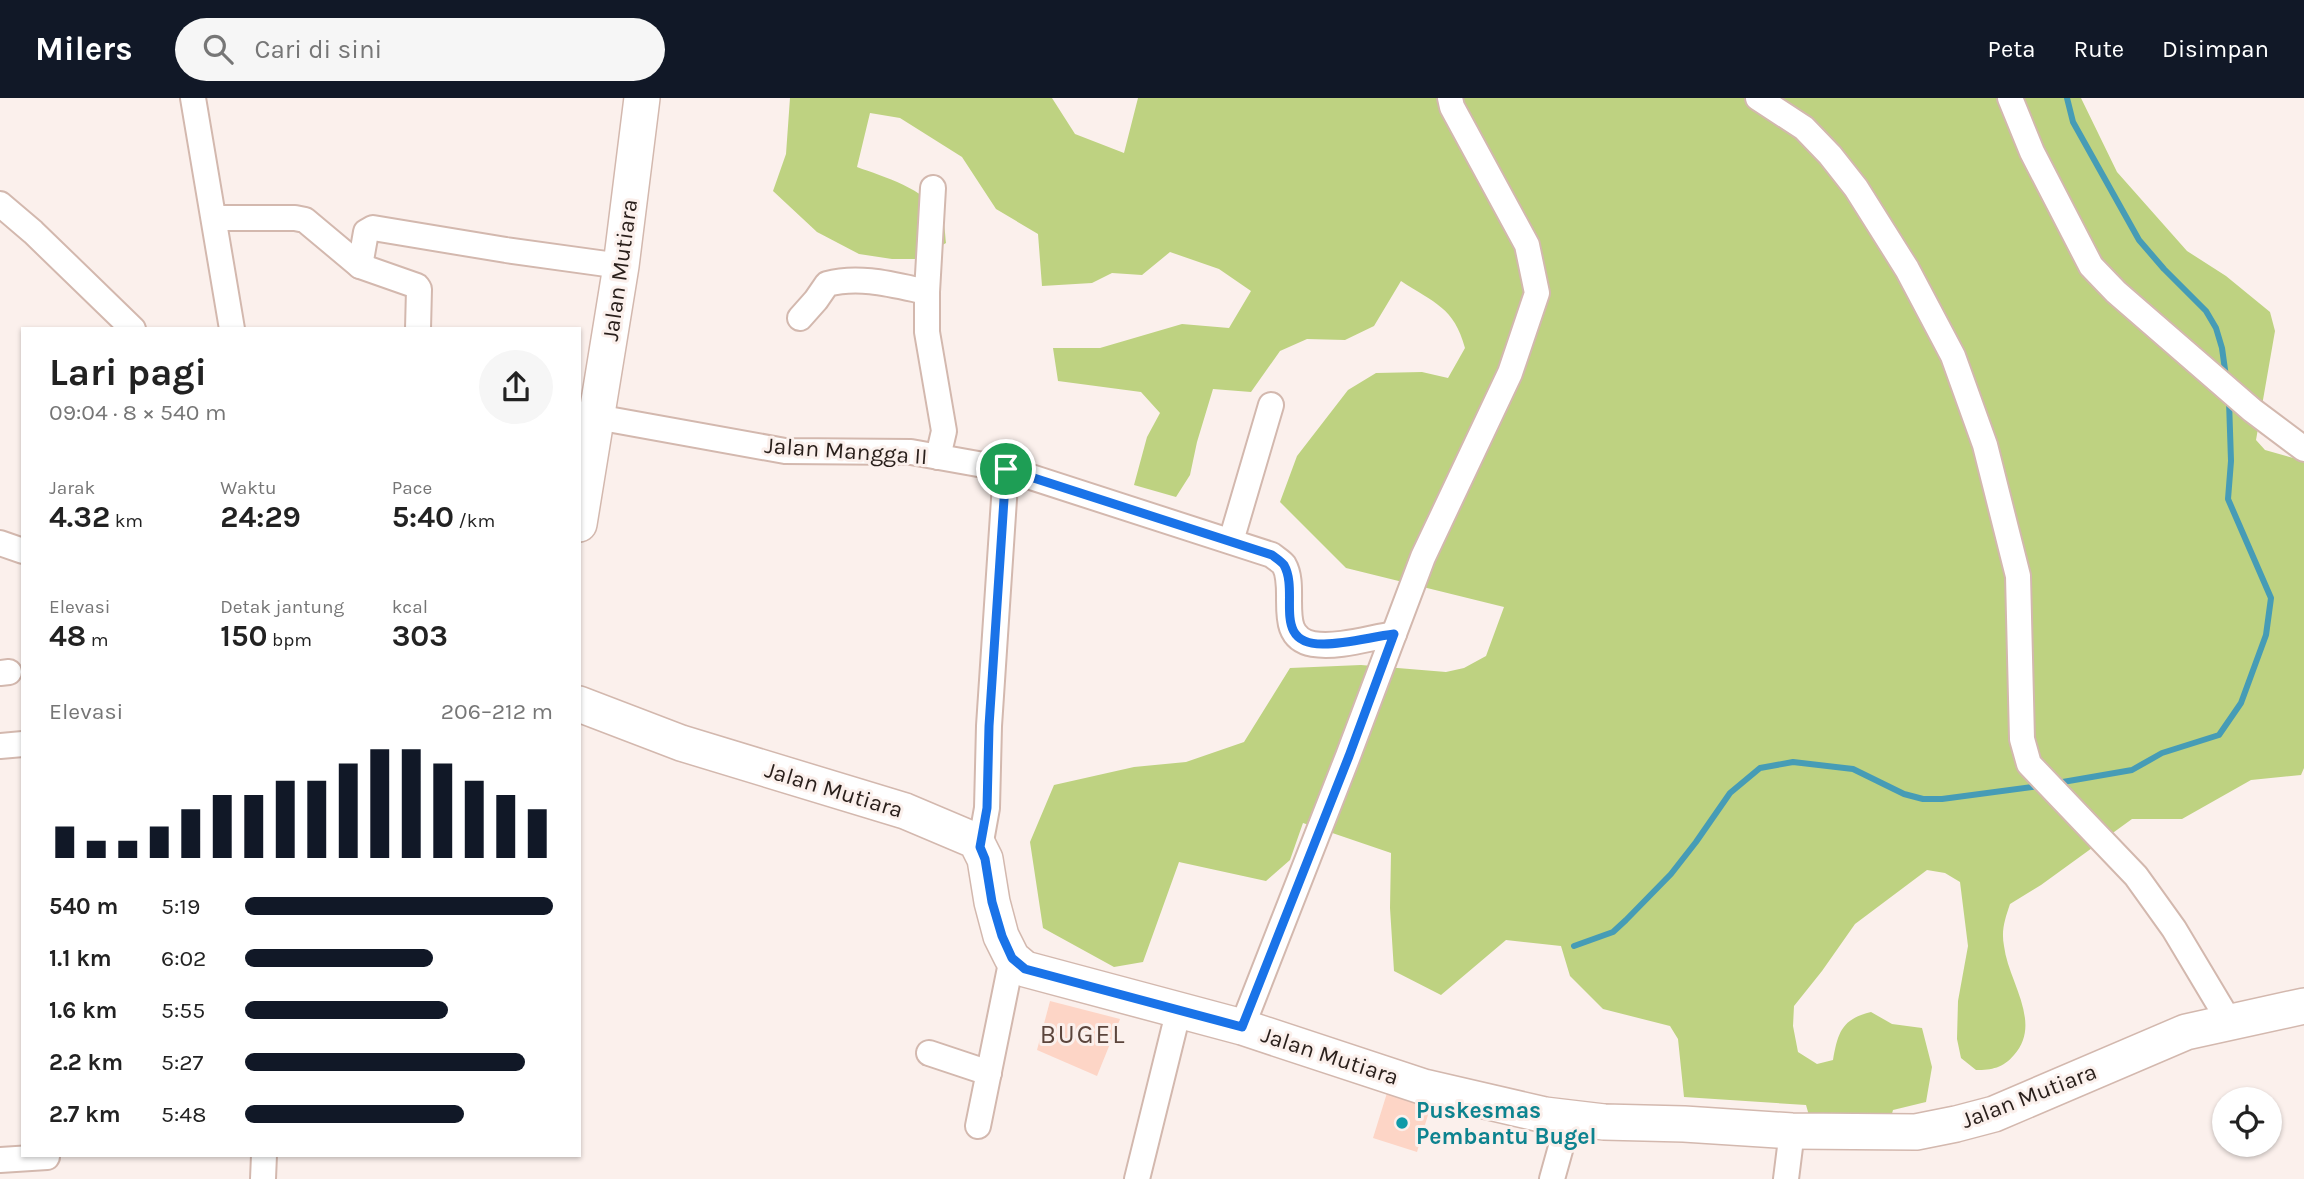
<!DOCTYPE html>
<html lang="id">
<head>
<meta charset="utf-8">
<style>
	:root { --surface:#fff; --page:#f6f6f6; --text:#222; --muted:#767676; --accent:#111827 }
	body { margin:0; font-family:Karla,sans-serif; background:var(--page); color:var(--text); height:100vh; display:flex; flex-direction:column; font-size:26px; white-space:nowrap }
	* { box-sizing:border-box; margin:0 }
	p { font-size:23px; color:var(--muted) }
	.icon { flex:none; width:38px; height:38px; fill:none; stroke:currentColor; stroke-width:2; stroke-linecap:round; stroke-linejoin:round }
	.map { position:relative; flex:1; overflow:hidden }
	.side { position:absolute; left:21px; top:229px; width:560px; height:830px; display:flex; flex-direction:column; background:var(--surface); border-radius:0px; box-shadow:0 2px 5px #0004 }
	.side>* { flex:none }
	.fabs { position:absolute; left:2212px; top:989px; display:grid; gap:14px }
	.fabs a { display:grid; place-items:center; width:70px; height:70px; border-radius:50%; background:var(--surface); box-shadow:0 2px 5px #0004; font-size:35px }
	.pin { position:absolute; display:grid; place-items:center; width:60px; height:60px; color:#fff; margin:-30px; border:4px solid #fff; border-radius:50%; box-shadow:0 2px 7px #0007 }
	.round { display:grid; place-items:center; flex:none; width:74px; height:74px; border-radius:37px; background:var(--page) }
	.overview { display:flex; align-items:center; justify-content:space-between; height:119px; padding:0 28px }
	h1 { font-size:38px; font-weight:700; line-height:52px }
	.figures { display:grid; grid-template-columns:repeat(3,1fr); gap:10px; height:119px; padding:7px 28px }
	.figures div { display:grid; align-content:center }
	.figures b { font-size:30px; font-weight:700 }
	.figures small { font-size:19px; font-weight:400 }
	.figures p { font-size:19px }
	.chart { height:196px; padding:14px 28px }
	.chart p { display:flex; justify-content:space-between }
	.chart svg { width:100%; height:126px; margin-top:7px; stroke:var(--accent); stroke-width:6 }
	ul { padding:0 28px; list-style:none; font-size:23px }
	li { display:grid; grid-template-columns:112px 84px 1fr; align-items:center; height:52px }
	li i { height:18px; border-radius:9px; background:var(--accent) }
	header { display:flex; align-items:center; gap:42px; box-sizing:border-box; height:98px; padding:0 35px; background:var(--accent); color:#fff }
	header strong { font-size:33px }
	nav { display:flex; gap:38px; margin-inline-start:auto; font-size:24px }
	.search { width:490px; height:63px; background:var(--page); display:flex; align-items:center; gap:18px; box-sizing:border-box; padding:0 24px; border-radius:38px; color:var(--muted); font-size:26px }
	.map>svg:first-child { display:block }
	.green { fill:#bed281 }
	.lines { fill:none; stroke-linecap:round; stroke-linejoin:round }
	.stream { stroke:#469cb6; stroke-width:6 }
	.building { fill:#fdd5c6 }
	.street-casing { stroke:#d3b8ae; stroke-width:28 }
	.secondary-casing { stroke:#d3b8ae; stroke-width:38 }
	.street { stroke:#fff; stroke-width:24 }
	.secondary { stroke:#fff; stroke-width:35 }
	.route-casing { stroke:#fff; stroke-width:14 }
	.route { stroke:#1a73e8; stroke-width:9 }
	.culture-dot { fill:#0f9aa8; stroke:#fbf0ec; stroke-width:2.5 }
	.labels { text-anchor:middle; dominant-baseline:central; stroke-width:6; stroke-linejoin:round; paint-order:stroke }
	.street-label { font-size:23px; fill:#291f1b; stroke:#fbf0ec }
	.culture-label { font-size:23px; font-weight:bold; fill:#0d838f; stroke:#fbf0ec; text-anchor:start }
	.quarter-label { font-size:26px; letter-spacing:2px; fill:#5b453c; stroke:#fbf0ec }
</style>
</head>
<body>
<header>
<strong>Milers</strong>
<div class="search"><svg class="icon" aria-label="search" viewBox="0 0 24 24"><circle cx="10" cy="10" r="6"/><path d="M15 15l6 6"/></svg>Cari di sini</div>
<nav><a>Peta</a><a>Rute</a><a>Disimpan</a></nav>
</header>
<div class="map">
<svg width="2304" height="1081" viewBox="0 0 2304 1081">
	<rect width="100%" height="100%" fill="#fbf0ec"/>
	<!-- green -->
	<path class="green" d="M790,0H1052L1075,36L1124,55L1138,0H2081L2117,74L2187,153L2226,178L2270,214L2275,233L2256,342L2265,352L2297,361L2304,355V670L2301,677L2251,682L2182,721H2132L2041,787L2010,806C2005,821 2001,832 2004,848C2008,883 2043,925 2014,957C2003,970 1992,972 1976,972L1961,960L1957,941L1958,903L1968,848L1960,784L1945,775L1927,772L1855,826L1822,873L1794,908L1793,928L1798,954L1817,966L1833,962C1838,934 1842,921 1871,914L1892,926L1922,930L1932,969L1926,1004L1893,1012L1888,1030L1812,1028L1806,1007L1684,999L1678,941L1670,928L1603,911L1570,878L1561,848L1506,842L1441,897L1394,873L1390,810L1391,755L1303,725L1290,762L1266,783L1179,764L1143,864L1114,869L1043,830L1030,744L1054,687L1134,669L1186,664L1244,644L1290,570L1361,567L1446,574L1464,570L1486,558L1504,509L1346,470L1280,404L1297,358L1348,292L1376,275L1422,274L1448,280L1465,250C1454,209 1434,205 1401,183L1374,228L1345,242L1307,241L1280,253L1251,294L1213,291L1197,344L1190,377L1176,399L1134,387L1147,339L1160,315L1141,294L1058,283L1053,250H1100L1182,226L1229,230L1251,193L1219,171L1170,154L1142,177L1112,175L1092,185L1042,188L1038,136L996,111L962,59L900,20L870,15L857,69C884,79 925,90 941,118C945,124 945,137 946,145L918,161H892L859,156L817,134L773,93L786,56Z"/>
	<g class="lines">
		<!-- stream -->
		<g class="stream">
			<polyline points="2067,0 2073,24 2139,142 2164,171 2206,213 2216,230 2222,250 2226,279"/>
			<polyline points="2057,685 2132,672 2162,655 2219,637 2241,605 2266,537 2271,500 2228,401 2231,363 2229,303"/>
			<polyline points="1574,848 1613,834 1626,822 1671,776 1696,744 1730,695 1760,670 1793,664 1853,671 1904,696 1923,701 1942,701 2040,688"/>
		</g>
	</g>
	<!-- building -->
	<g class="building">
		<polygon points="1050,903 1120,921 1097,978 1037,952"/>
		<polygon points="1387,995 1421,997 1418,1006 1430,1010 1417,1054 1373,1040"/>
	</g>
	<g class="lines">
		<defs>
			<g id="street">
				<polyline points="193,0 232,231"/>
				<polyline points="1758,0 1804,30 1830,57 1856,90 1907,171 1953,258 1985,347 2018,478 2022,641 2029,666 2136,778 2174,831 2229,923"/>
				<polyline points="2010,0 2032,54 2091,168 2116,194 2252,312 2304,351"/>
				<polyline points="0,106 33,134 133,231"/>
				<polyline points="214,120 295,120 305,122 360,168 417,188 419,191 418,231"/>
				<polyline points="360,168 366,134 373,130 506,152 621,168"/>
				<polyline points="927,194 927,234 944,333 938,359"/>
				<path d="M800,220L816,202L827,186C860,177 894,187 927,194L933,90"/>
				<path d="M580,316L785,353L911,354L1006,371L1272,457C1275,460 1281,463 1284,467C1298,491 1274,539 1313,546C1338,550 1369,540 1394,536"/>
				<polyline points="1231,443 1271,307"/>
				<polyline points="0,445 23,453"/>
				<polyline points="0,575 9,574"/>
				<polyline points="0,648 23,646"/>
				<polyline points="980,749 987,710 989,628 1006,371"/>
				<polyline points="1242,929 1348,658 1423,459 1510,275 1537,195 1527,147 1452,9 1450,0"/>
				<polyline points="929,955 989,975"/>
				<polyline points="978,1028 1012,860"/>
				<polyline points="0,1062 47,1059"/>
				<polyline points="263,1081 264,1057"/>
				<polyline points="1137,1081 1179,911"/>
				<polyline points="1552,1081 1569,1020"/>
				<polyline points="1786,1081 1792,1033"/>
			</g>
			<g id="secondary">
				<polyline points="579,426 621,168 642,0"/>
				<polyline points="579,606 681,645 905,713 976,743 985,761 992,804 1001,838 1012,860 1025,871 1242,929 1424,989 1545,1017 1604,1024 1684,1026 1792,1033 1916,1034 1956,1026 1994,1016 2186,934 2304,908"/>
			</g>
		</defs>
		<!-- street casing -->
		<use href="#street" class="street-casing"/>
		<!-- secondary casing -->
		<use href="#secondary" class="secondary-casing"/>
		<!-- street -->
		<use href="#street" class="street"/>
		<!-- secondary -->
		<use href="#secondary" class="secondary"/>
	</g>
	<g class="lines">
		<defs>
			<path id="route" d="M1006,371L1272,457C1276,460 1281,463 1284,467C1300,495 1270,547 1324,546C1347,546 1371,539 1394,536L1349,658L1242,929L1025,871L1012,860L1002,838L992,804L985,761L980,749L987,710L989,628Z"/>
		</defs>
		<!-- route casing -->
		<use href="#route" class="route-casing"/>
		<!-- route -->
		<use href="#route" class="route"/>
	</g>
	<!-- markers -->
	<circle class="culture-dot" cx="1402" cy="1025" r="7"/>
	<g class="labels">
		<!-- street labels -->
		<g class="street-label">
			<text transform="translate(620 172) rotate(-82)">Jalan Mutiara</text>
			<text transform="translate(846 353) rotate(4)">Jalan Mangga II</text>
			<text transform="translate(834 692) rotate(17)">Jalan Mutiara</text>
			<text transform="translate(1330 958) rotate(18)">Jalan Mutiara</text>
			<text transform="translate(2029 998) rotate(-21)">Jalan Mutiara</text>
		</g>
		<!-- culture labels -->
		<g class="culture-label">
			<text x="1416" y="1012">Puskesmas<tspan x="1416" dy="26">Pembantu Bugel</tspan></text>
		</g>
		<!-- quarter labels -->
		<g class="quarter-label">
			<text x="1083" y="936">BUGEL</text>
		</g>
	</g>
</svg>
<div class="fabs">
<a><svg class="icon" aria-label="locate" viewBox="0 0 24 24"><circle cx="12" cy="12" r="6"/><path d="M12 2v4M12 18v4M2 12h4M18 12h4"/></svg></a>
</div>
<div class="pin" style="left:1006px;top:371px;background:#1e9e55"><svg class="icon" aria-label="arrive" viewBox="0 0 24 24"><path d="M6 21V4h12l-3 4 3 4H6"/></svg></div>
<section class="side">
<div class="overview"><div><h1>Lari pagi</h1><p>09:04 · 8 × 540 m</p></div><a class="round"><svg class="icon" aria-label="share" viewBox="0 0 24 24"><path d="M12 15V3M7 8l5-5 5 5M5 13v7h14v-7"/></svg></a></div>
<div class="figures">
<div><p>Jarak</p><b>4.32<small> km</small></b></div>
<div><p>Waktu</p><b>24:29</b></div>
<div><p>Pace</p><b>5:40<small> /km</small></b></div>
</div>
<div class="figures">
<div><p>Elevasi</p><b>48<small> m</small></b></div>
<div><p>Detak jantung</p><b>150<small> bpm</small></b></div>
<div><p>kcal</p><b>303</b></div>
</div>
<div class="chart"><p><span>Elevasi</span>206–212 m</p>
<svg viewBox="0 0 160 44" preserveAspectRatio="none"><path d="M5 44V33M15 44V38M25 44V38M35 44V33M45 44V27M55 44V22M65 44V22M75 44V17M85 44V17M95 44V11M105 44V6M115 44V6M125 44V11M135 44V17M145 44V22M155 44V27"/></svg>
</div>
<ul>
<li><b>540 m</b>5:19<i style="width:100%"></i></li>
<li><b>1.1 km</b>6:02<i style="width:61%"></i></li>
<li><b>1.6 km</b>5:55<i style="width:66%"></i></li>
<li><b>2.2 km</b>5:27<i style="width:91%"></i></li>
<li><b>2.7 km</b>5:48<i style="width:71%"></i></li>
</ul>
</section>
</div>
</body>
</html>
